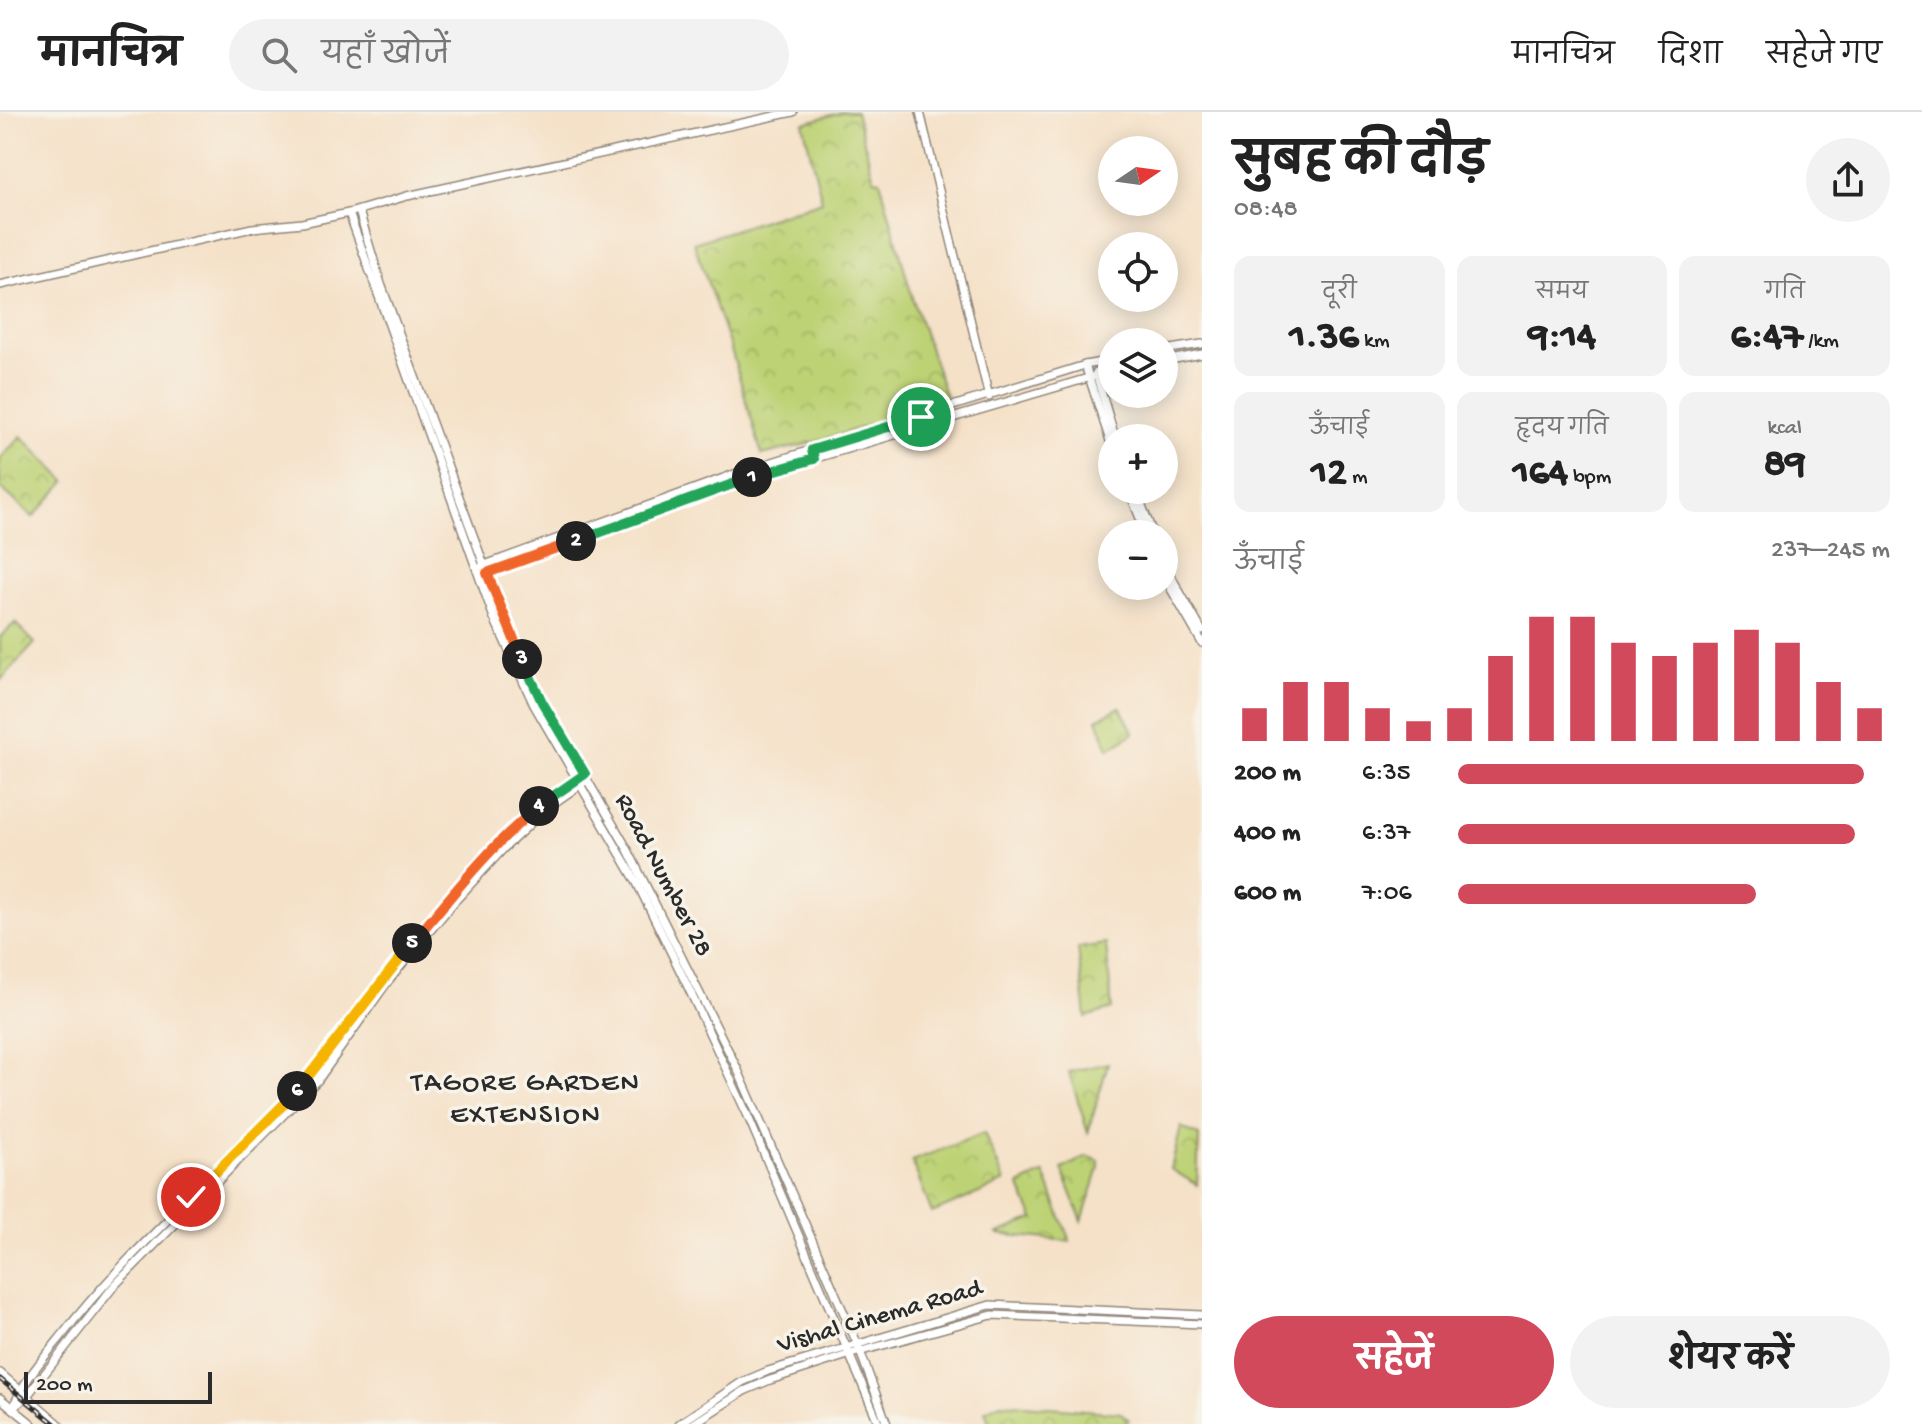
<!DOCTYPE html>
<html lang="hi">
<head>
<meta charset="utf-8">
<style>
	:root { --surface:#fff; --page:#f2f2f2; --text:#222; --muted:#767676; --line:#e0e0e0; --accent:#d1495b }
	body { margin:0; font-family:"Gochi Hand","Playpen Sans Deva",sans-serif; background:var(--page); color:var(--text); height:100vh; display:flex; flex-direction:column; font-size:30px; white-space:nowrap }
	* { box-sizing:border-box; margin:0 }
	p { font-size:26px; color:var(--muted) }
	.icon { flex:none; width:44px; height:44px; fill:none; stroke:currentColor; stroke-width:2; stroke-linecap:round; stroke-linejoin:round }
	.map { position:relative; flex:1; overflow:hidden }
	.drawer { display:flex; flex-direction:column; background:var(--surface); width:720px }
	.drawer>* { flex:none }
	.needle { width:52px; rotate:77deg }
	.tools { position:absolute; left:1098px; top:24px; display:grid; gap:16px }
	.tools a { display:grid; place-items:center; width:80px; height:80px; border-radius:50%; background:var(--surface); box-shadow:0 4px 20px #0003; font-size:40px }
	.scale { position:absolute; left:24px; bottom:20px; width:188px; box-sizing:border-box; padding-left:8px; border:4px solid #2b2b2b; border-top:0; font-size:22px; line-height:28px; white-space:nowrap; color:#2b2b2b; -webkit-text-stroke:6px #f7f3e8; paint-order:stroke }
	.pin { position:absolute; display:grid; place-items:center; width:68px; height:68px; color:#fff; margin:-34px; border:4px solid #fff; border-radius:50%; box-shadow:0 2px 8px #0007 }
	.km { position:absolute; width:40px; height:40px; margin:-20px; border-radius:50%; background:#222; color:#fff; font-size:22px; line-height:40px; text-align:center }
	.round { display:grid; place-items:center; flex:none; width:84px; height:84px; border-radius:42px; background:var(--page) }
	.head { display:flex; align-items:center; justify-content:space-between; height:136px; padding:0 32px }
	h1 { font-size:44px; font-weight:700; line-height:60px }
	.metrics { display:grid; grid-template-columns:repeat(3,1fr); gap:12px; height:136px; padding:8px 32px }
	.metrics div { display:grid; align-content:center; border-radius:16px; background:var(--page); text-align:center }
	.metrics b { font-size:40px; font-weight:700 }
	.metrics small { font-size:22px; font-weight:400 }
	.metrics p { font-size:22px }
	.chart { height:224px; padding:16px 32px }
	.chart p { display:flex; justify-content:space-between }
	.chart svg { width:100%; height:144px; margin-top:8px; stroke:var(--accent); stroke-width:6 }
	.button { display:flex; gap:16px; margin-top:auto; padding:16px 32px }
	.button a { flex:1; height:92px; border-radius:48px; background:var(--accent); color:#fff; font-size:32px; font-weight:700; line-height:92px; text-align:center }
	.button a+a { background:var(--page); color:var(--text) }
	ul { padding:0 32px; list-style:none; font-size:26px }
	li { display:grid; grid-template-columns:128px 96px 1fr; align-items:center; height:60px }
	li i { height:20px; border-radius:10px; background:var(--accent) }
	header { display:flex; align-items:center; gap:48px; box-sizing:border-box; height:112px; padding:0 40px; background:var(--surface); border-bottom:2px solid var(--line) }
	header strong { font-size:38px }
	nav { display:flex; gap:44px; margin-inline-start:auto; font-size:28px }
	.search { width:560px; height:72px; background:var(--page); display:flex; align-items:center; gap:20px; box-sizing:border-box; padding:0 28px; border-radius:44px; color:var(--muted); font-size:30px }
	main { display:flex; flex:1; min-height:0 }
	.map>svg:first-child { display:block }
	.park { fill:url(#park-crowns); stroke:#747e50; stroke-width:2 }
	.lines { fill:none; stroke-linecap:round; stroke-linejoin:round }
	.secondary-casing { stroke:#90867a; stroke-width:10 }
	.secondary { stroke:#fff; stroke-width:7 }
	.rail-casing { stroke:#2b2b2b; stroke-width:5 }
	.rail { stroke:#f7f3e8; stroke-width:2; stroke-dasharray:6; stroke-linecap:butt }
	.split-1-casing { stroke:#fff; stroke-width:16 }
	.split-2-casing { stroke:#fff; stroke-width:16 }
	.split-3-casing { stroke:#fff; stroke-width:16 }
	.split-4-casing { stroke:#fff; stroke-width:16 }
	.split-5-casing { stroke:#fff; stroke-width:16 }
	.split-6-casing { stroke:#fff; stroke-width:16 }
	.split-7-casing { stroke:#fff; stroke-width:16 }
	.split-1 { stroke:#22a559; stroke-width:10 }
	.split-2 { stroke:#22a559; stroke-width:10 }
	.split-3 { stroke:#f0652b; stroke-width:10 }
	.split-4 { stroke:#22a559; stroke-width:10 }
	.split-5 { stroke:#f0652b; stroke-width:10 }
	.split-6 { stroke:#f5b400; stroke-width:10 }
	.split-7 { stroke:#f5b400; stroke-width:10 }
	.labels { text-anchor:middle; dominant-baseline:central; stroke-width:7; stroke-linejoin:round; paint-order:stroke }
	.street-label { font-size:26px; fill:#2b2b2b; stroke:#f7f3e8 }
	.neighbourhood-label { font-size:28px; letter-spacing:2px; fill:#2b2b2b; stroke:#f7f3e8 }
</style>
</head>
<body>
<header>
<strong>मानचित्र</strong>
<div class="search"><svg class="icon" aria-label="search" viewBox="0 0 24 24"><circle cx="10" cy="10" r="6"/><path d="M15 15l6 6"/></svg>यहाँ खोजें</div>
<nav><a>मानचित्र</a><a>दिशा</a><a>सहेजे गए</a></nav>
</header>
<main>
<div class="map">
<svg width="1202" height="1312" viewBox="0 0 1202 1312">
	<defs>
		<pattern id="park-crowns" width="20" height="18" patternUnits="userSpaceOnUse" patternTransform="scale(2)"><rect width="20" height="18" fill="#bdd275"/><path d="M2 6a3 3 0 1 1 6 0M12 15a3 3 0 1 1 6 0" fill="none" stroke="#a3b465"/></pattern>
	</defs>
	<rect width="100%" height="100%" fill="#f7f3e8"/>
	<filter id="ink" filterUnits="userSpaceOnUse"><feTurbulence type="fractalNoise" baseFrequency=".0125" numOctaves="2"/><feDisplacementMap in="SourceGraphic" scale="16" xChannelSelector="R" yChannelSelector="G"/><feConvolveMatrix kernelMatrix="1 2 1 2 8 2 1 2 1" color-interpolation-filters="sRGB"/></filter>
	<filter id="wash" filterUnits="userSpaceOnUse"><feTurbulence type="fractalNoise" baseFrequency=".006" numOctaves="4" result="noise"/><feDisplacementMap in="SourceGraphic" scale="32" xChannelSelector="R" yChannelSelector="G"/><feGaussianBlur stdDeviation="1.8" result="paint"/><feColorMatrix in="noise" values="0 0 0 0 0 0 0 0 0 0 0 0 0 0 0 0 0 1.4 0 .05"/><feComposite in="paint" operator="in"/></filter>
	<g filter="url(#wash)">
		<rect width="100%" height="100%" fill="#f5e1c8"/>
		<!-- park -->
		<g class="park">
			<polygon points="842,0 856,0 874,67 880,68 912,185 947,288 819,329 762,343 733,244 694,131 822,89 803,11"/>
			<polygon points="21,324 66,369 33,405 0,375 0,347"/>
			<polygon points="15,511 35,531 0,569 0,525"/>
			<polygon points="1120,595 1134,621 1109,637 1097,607"/>
			<polygon points="1106,832 1112,897 1086,905 1078,836"/>
			<polygon points="1108,951 1088,1021 1069,960"/>
			<polygon points="1181,1015 1199,1024 1197,1073 1171,1057"/>
			<polygon points="984,1021 1005,1070 932,1101 912,1049"/>
			<polygon points="1087,1044 1099,1049 1099,1056 1082,1109 1062,1057"/>
			<polygon points="1044,1061 1070,1129 996,1122 1034,1107 1019,1073"/>
			<polygon points="1000,1291 1121,1301 1129,1308 1124,1312 990,1312 985,1299"/>
		</g>
	</g>
	<g filter="url(#ink)">
		<g class="lines">
			<defs>
				<g id="secondary">
					<polyline points="920,0 989,285"/>
					<polyline points="359,99 381,172 502,502 542,590 628,738 737,956 857,1231 887,1312"/>
					<polyline points="349,101 494,506 534,593 636,769 688,875 747,1002 879,1312"/>
					<polyline points="0,173 252,116 302,111 349,101 407,84 793,0"/>
					<polyline points="1164,238 1202,232"/>
					<polyline points="1164,249 1202,242"/>
					<polyline points="1085,253 1112,335"/>
					<polyline points="1096,261 1115,326"/>
					<polyline points="1129,378 1146,422"/>
					<polyline points="1136,378 1153,422"/>
					<polyline points="1164,452 1202,519"/>
					<polyline points="482,454 743,359 1085,253 1112,248"/>
					<polyline points="485,462 731,371 1112,259"/>
					<polyline points="1164,465 1202,531"/>
					<polyline points="0,1261 59,1312"/>
					<polyline points="0,1286 32,1312"/>
					<polyline points="14,1295 27,1284 114,1174 318,968 388,869 454,790 503,737 547,696 583,671"/>
					<path d="M13,1296C23,1269 42,1248 60,1226C130,1135 221,1062 298,977C329,943 354,903 383,867C443,790 499,718 581,665"/>
					<polyline points="679,1312 742,1270 768,1259 990,1193 1202,1203"/>
					<polyline points="693,1312 744,1279 770,1268 851,1242 992,1203 1202,1212"/>
				</g>
			</defs>
			<!-- secondary casing -->
			<use href="#secondary" class="secondary-casing"/>
			<!-- secondary -->
			<use href="#secondary" class="secondary"/>
			<defs>
				<polyline id="rail" points="0,1267 55,1312"/>
			</defs>
			<!-- rail casing -->
			<use href="#rail" class="rail-casing"/>
			<!-- rail -->
			<use href="#rail" class="rail"/>
		</g>
	</g>
	<g class="lines" filter="url(#ink)">
		<defs>
			<polyline id="split-1" points="752,365 814,347 812,338 921,305"/>
			<polyline id="split-2" points="576,429 752,365"/>
			<polyline id="split-3" points="522,547 487,461 576,429"/>
			<polyline id="split-4" points="522,547 542,590 585,662 539,694"/>
			<path id="split-5" d="M412,831C452,783 490,734 539,694"/>
			<polyline id="split-6" points="297,979 412,831"/>
			<polyline id="split-7" points="191,1085 297,979"/>
		</defs>
		<!-- split-1 casing -->
		<use href="#split-1" class="split-1-casing"/>
		<!-- split-2 casing -->
		<use href="#split-2" class="split-2-casing"/>
		<!-- split-3 casing -->
		<use href="#split-3" class="split-3-casing"/>
		<!-- split-4 casing -->
		<use href="#split-4" class="split-4-casing"/>
		<!-- split-5 casing -->
		<use href="#split-5" class="split-5-casing"/>
		<!-- split-6 casing -->
		<use href="#split-6" class="split-6-casing"/>
		<!-- split-7 casing -->
		<use href="#split-7" class="split-7-casing"/>
		<!-- split-1 -->
		<use href="#split-1" class="split-1"/>
		<!-- split-2 -->
		<use href="#split-2" class="split-2"/>
		<!-- split-3 -->
		<use href="#split-3" class="split-3"/>
		<!-- split-4 -->
		<use href="#split-4" class="split-4"/>
		<!-- split-5 -->
		<use href="#split-5" class="split-5"/>
		<!-- split-6 -->
		<use href="#split-6" class="split-6"/>
		<!-- split-7 -->
		<use href="#split-7" class="split-7"/>
	</g>
	<g class="labels">
		<!-- street labels -->
		<g class="street-label">
			<text transform="translate(662 764) rotate(62)">Road Number 28</text>
			<text transform="translate(880 1206) rotate(-16)">Vishal Cinema Road</text>
		</g>
		<!-- neighbourhood labels -->
		<g class="neighbourhood-label">
			<text x="526" y="972">TAGORE GARDEN<tspan x="526" dy="32">EXTENSION</tspan></text>
		</g>
	</g>
</svg>
<div class="tools">
<a><svg class="needle" viewBox="-14 -14 28 28"><path d="M0-13l5 13h-10z" fill="#e53935"/><path d="M0 13l5-13h-10z" fill="#767676"/></svg></a>
<a><svg class="icon" aria-label="locate" viewBox="0 0 24 24"><circle cx="12" cy="12" r="6"/><path d="M12 2v4M12 18v4M2 12h4M18 12h4"/></svg></a>
<a><svg class="icon" aria-label="layers" viewBox="0 0 24 24"><path d="M12 4l9 5-9 5-9-5zM3 14l9 5 9-5"/></svg></a>
<a>+</a>
<a>−</a>
</div>
<div class="scale">200 m</div>
<div class="pin" style="left:921px;top:305px;background:#1e9e55"><svg class="icon" aria-label="arrive" viewBox="0 0 24 24"><path d="M6 21V4h12l-3 4 3 4H6"/></svg></div>
<div class="pin" style="left:191px;top:1085px;background:#d93025"><svg class="icon" aria-label="check" viewBox="0 0 24 24"><path d="M5 12l5 5 9-10"/></svg></div>
<b class="km" style="left:752px;top:365px">1</b>
<b class="km" style="left:576px;top:429px">2</b>
<b class="km" style="left:522px;top:547px">3</b>
<b class="km" style="left:539px;top:694px">4</b>
<b class="km" style="left:412px;top:831px">5</b>
<b class="km" style="left:297px;top:979px">6</b>
</div>
<section class="drawer">
<div class="head"><div><h1>सुबह की दौड़</h1><p>08:48</p></div><a class="round"><svg class="icon" aria-label="share" viewBox="0 0 24 24"><path d="M12 15V3M7 8l5-5 5 5M5 13v7h14v-7"/></svg></a></div>
<div class="metrics">
<div><p>दूरी</p><b>1.36<small> km</small></b></div>
<div><p>समय</p><b>9:14</b></div>
<div><p>गति</p><b>6:47<small> /km</small></b></div>
</div>
<div class="metrics">
<div><p>ऊँचाई</p><b>12<small> m</small></b></div>
<div><p>हृदय गति</p><b>164<small> bpm</small></b></div>
<div><p>kcal</p><b>89</b></div>
</div>
<div class="chart"><p><span>ऊँचाई</span>237–245 m</p>
<svg viewBox="0 0 160 44" preserveAspectRatio="none"><path d="M5 44V34M15 44V26M25 44V26M35 44V34M45 44V38M55 44V34M65 44V18M75 44V6M85 44V6M95 44V14M105 44V18M115 44V14M125 44V10M135 44V14M145 44V26M155 44V34"/></svg>
</div>
<ul>
<li><b>200 m</b>6:35<i style="width:94%"></i></li>
<li><b>400 m</b>6:37<i style="width:92%"></i></li>
<li><b>600 m</b>7:06<i style="width:69%"></i></li>
</ul>
<div class="button"><a>सहेजें</a><a>शेयर करें</a></div>
</section>
</main>
</body>
</html>
